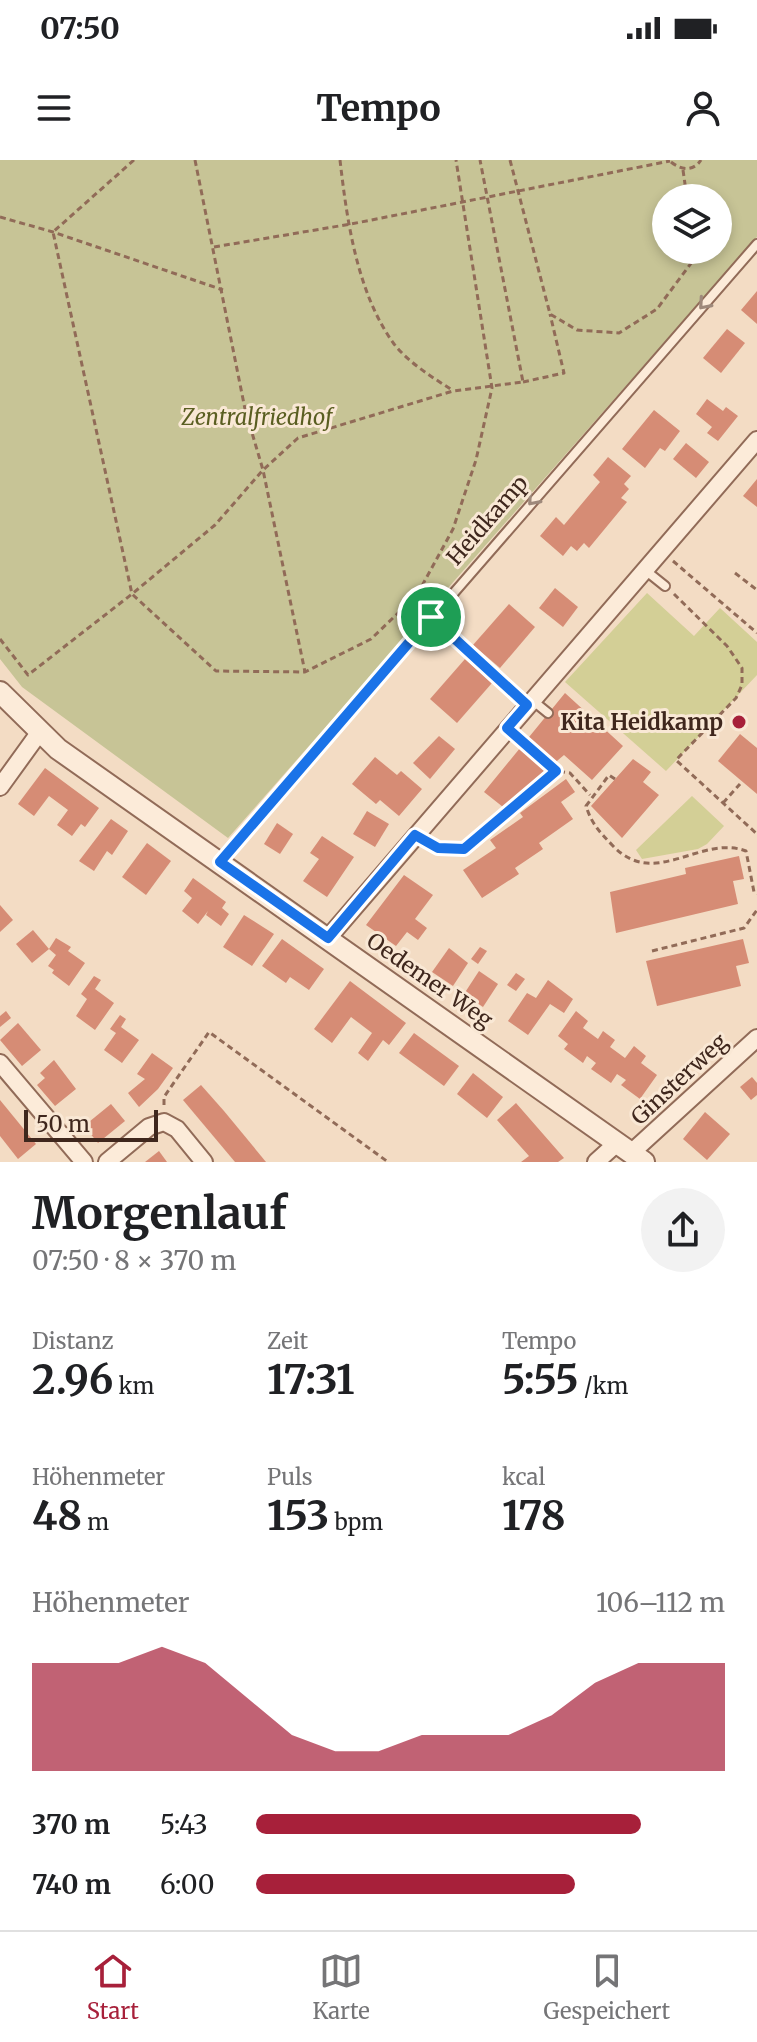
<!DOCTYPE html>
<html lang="de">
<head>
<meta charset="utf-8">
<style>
	:root { --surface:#fff; --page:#f2f2f2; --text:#202124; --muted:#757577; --line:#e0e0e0; --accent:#a7203a }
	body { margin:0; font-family:Merriweather,serif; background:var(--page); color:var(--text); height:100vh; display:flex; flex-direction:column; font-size:30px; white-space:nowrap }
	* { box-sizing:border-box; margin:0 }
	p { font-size:26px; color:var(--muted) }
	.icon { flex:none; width:44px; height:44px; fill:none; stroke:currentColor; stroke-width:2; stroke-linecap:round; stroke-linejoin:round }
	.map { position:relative; height:1002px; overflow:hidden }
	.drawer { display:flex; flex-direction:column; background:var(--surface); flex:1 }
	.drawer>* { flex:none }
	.fabs { position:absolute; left:652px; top:24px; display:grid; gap:16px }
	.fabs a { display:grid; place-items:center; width:80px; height:80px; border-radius:50%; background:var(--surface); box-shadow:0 4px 12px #0003; font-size:40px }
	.scale { position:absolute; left:24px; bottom:20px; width:134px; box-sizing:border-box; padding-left:8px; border:4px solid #3f271d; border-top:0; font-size:22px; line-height:28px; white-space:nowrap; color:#3f271d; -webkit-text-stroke:6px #f9e8d5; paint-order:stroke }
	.pin { position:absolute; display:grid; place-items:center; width:68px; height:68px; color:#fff; margin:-34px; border:4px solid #fff; border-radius:50%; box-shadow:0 2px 8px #0007 }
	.round { display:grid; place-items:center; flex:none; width:84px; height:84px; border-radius:42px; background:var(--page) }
	.head { display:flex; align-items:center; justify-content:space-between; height:136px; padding:0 32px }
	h1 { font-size:44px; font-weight:700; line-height:60px }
	.figures { display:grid; grid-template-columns:repeat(3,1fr); gap:12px; height:136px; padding:8px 32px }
	.figures div { display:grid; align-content:center }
	.figures b { font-size:40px; font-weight:700 }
	.figures small { font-size:22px; font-weight:400 }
	.figures p { font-size:22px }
	.chart { height:224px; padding:16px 32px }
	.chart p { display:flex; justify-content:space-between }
	.chart svg { width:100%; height:144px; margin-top:8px; fill:var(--accent); opacity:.7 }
	ul { padding:0 32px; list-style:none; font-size:26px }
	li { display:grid; grid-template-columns:128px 96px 1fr; align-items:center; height:60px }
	li i { height:20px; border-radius:10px; background:var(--accent) }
	.status { display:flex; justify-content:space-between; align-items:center; height:56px; padding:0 40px; background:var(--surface); direction:ltr }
	.status svg { height:22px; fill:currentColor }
	header { display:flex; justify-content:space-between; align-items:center; height:104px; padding:0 32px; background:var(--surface); font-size:36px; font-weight:700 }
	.tabs { display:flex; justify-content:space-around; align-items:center; height:112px; border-top:2px solid var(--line); background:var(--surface); font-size:22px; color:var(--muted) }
	.tabs a { display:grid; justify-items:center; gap:4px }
	.tabs .active { color:var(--accent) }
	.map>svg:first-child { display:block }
	.green { fill:#d3cf96 }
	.cemetery { fill:#c7c496; fill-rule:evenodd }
	.building { fill:#d68c75 }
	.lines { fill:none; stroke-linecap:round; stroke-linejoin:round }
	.service-casing { stroke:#916b58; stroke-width:12 }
	.minor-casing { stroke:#916b58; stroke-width:20 }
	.tertiary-casing { stroke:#916b58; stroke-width:24 }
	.path { stroke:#916b58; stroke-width:3; stroke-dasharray:6 4; stroke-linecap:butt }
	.service { stroke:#fcebd9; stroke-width:8 }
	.minor { stroke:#fcebd9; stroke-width:16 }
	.tertiary { stroke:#fcebd9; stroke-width:20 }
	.oneway { stroke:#9e897b }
	.route-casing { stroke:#fff; stroke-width:16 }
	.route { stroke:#1a73e8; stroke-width:10 }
	.poi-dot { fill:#a7203a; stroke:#f9e8d5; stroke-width:3 }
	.labels { text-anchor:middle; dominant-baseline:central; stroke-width:6; stroke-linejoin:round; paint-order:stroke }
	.park-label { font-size:22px; font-style:italic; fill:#5a5e21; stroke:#f9e8d5 }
	.street-label { font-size:22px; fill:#3f271d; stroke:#f9e8d5 }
	.poi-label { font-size:22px; font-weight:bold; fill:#3f271d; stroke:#f9e8d5; text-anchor:end }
</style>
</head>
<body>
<div class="status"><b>07:50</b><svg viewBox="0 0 49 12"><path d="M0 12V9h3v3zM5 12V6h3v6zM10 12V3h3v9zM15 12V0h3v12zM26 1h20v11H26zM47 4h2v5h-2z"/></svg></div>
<header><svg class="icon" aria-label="menu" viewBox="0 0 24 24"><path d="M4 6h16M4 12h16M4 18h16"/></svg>Tempo<svg class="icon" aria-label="person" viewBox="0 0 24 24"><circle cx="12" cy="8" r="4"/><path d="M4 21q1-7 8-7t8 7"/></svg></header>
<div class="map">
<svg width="757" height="1002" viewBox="0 0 757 1002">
	<rect width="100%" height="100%" fill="#f3dcc4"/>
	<!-- green -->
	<g class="green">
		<polygon points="647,433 694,476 720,448 757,482 757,515 666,611 565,522"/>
		<polygon points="692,636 724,666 707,684 698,689 642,699 636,690"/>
	</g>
	<!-- cemetery -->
	<path class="cemetery" d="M0,0H757V77L228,678L22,527L0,499ZM666,38H718V90H666Z"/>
	<!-- building -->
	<g class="building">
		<polygon points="757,131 757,164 741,150"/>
		<polygon points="727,169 745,183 721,213 703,198"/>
		<polygon points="707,239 723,251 726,247 738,256 718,281 707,273 712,267 696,254"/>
		<polygon points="654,250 680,271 665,291 660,288 645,308 622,289"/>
		<polygon points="686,283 709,302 696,318 673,299"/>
		<polygon points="608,297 631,316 624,324 629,329 621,338 627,342 589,388 584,383 577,391 571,386 563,396 540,376 556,357 564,365 600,322 593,315"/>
		<polygon points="757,319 757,347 743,336"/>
		<polygon points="555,428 578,447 563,467 539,448"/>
		<polygon points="509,444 535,467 500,508 473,485"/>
		<polygon points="465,499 492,523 457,563 430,539"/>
		<polygon points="565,533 623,586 592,620 564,595 503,647 484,632"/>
		<polygon points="740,574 757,588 757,634 718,601"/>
		<polygon points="439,576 455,589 430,619 413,603"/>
		<polygon points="375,597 397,615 401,611 422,629 399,656 380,640 376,644 352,624"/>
		<polygon points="633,599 651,612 643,622 659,635 622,678 591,646"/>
		<polygon points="45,608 99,648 85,667 81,664 72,676 57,665 68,650 49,636 34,656 18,644"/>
		<polygon points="566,619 575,632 561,642 573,659 539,683 543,689 515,708 519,714 482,738 463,710 496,688 490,680 523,657 520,653"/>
		<polygon points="367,651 389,664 375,687 353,674"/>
		<polygon points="111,659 128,671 112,695 107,691 94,711 79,701"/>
		<polygon points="277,663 293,674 280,694 264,684"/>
		<polygon points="322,676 354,697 327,737 303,721 319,699 310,693"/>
		<polygon points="147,683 171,701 146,735 122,717"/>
		<polygon points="739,696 744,719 733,721 738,744 616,773 610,732 686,714 685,708"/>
		<polygon points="404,715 433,735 415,759 427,768 418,780 407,772 396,786 366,765"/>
		<polygon points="193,718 226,742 222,748 229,754 221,766 206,755 208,751 198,764 182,751 192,738 184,731"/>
		<polygon points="0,745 13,760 0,772"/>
		<polygon points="244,755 274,774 252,806 223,787"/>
		<polygon points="33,770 49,789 32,803 16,784"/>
		<polygon points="56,778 71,787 68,791 85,803 69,826 52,813 54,810 48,806 56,795 49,789"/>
		<polygon points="282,779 324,809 309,830 290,817 286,823 262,806"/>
		<polygon points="743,779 749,803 736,806 741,826 657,846 646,801"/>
		<polygon points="480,787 487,791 478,804 471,799"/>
		<polygon points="449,788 468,803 453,826 432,812"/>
		<polygon points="479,811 498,824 483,847 464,834"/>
		<polygon points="516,813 525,819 516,831 507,825"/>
		<polygon points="94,816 101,820 95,829 114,843 95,870 76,856 87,839 81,834"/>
		<polygon points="548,820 573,839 564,853 550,844 528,875 508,861 527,833 536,838"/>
		<polygon points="350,821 406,863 389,885 383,880 368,901 358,893 372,873 351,857 332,883 314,869"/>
		<polygon points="6,851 11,858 0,867 0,856"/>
		<polygon points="576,851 588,861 583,868 598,879 603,871 615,880 610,887 625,898 634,886 646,896 641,903 657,915 640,939 621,925 626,920 617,914 611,923 591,909 596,903 587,896 583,903 564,889 568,884 558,876"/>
		<polygon points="120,855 126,859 121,867 139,880 122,903 104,890 116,873 110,869"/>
		<polygon points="18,863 41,890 22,906 0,880"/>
		<polygon points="414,873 459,906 444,926 399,893"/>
		<polygon points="152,893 173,908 158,929 139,947 128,933 145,919 137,914"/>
		<polygon points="54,900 76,929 55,946 37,925 45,918 40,913"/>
		<polygon points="473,913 503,937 487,958 457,934"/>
		<polygon points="752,917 757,923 757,935 751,940 740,927"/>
		<polygon points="201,925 224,951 266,1002 235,1002 188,946 183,940"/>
		<polygon points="0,940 36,984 18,999 0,976"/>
		<polygon points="516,943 564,998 558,1002 521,1002 529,996 497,960"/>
		<polygon points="111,944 125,961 98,983 84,966"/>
		<polygon points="705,952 730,974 707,1000 683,979"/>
		<polygon points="159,991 167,1002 145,1002"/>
	</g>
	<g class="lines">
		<defs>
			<g id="service">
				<polyline points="645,410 665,426"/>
				<polyline points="532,540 548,553"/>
				<polyline points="220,702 757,84"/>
			</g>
			<g id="minor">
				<polyline points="0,627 39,573"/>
				<polyline points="328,778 757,280"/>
				<polyline points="0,903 84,1002"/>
				<polyline points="631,993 757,878"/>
				<polyline points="107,1002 149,967 164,962 177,969 204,1002"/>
				<polyline points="596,1002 617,983"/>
			</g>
			<polyline id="tertiary" points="0,532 58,589 644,1002"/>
		</defs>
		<!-- service casing -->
		<use href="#service" class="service-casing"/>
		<!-- minor casing -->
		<use href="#minor" class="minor-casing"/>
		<!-- tertiary casing -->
		<use href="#tertiary" class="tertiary-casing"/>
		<!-- path -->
		<g class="path">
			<polyline points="134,0 53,72 132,434 216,511 305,512 371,479 417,435 453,369 476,300 492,228 456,0"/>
			<polyline points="195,0 245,249 263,310 305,512"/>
			<path d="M340,0C347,61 357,133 394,184C409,203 432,217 452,230"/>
			<polyline points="510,0 550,154 577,170 619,173 657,149 695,98 694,90"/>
			<path d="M671,2C681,10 693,12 701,0"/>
			<polyline points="683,10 687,38"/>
			<polyline points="0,57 53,72 223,130"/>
			<polyline points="214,87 351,64 670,1"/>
			<polyline points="523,222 564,213 550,154"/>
			<polyline points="673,401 757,473"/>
			<polyline points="735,413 757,430"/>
			<polyline points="674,434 727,486 742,508 742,525 736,538 676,600 757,674"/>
			<polyline points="443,467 517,535"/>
			<polyline points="0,479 28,515 132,434 215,365 263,310 298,278 453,231 523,222 480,0"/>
			<polyline points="519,578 555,611"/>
			<path d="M615,619L609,615L586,646C592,665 600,672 614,687C656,729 701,674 746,691L754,732L757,734"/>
			<polyline points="723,643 740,624"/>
			<polyline points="429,683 438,688 464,689 556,611 570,613 590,635"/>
			<polyline points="652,791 744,768 757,750"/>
			<polyline points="164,945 164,937 209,872 388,1002"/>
		</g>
		<!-- service -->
		<use href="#service" class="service"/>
		<!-- minor -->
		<use href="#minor" class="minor"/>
		<!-- tertiary -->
		<use href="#tertiary" class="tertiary"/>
	</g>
	<!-- one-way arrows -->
	<defs><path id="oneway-chevron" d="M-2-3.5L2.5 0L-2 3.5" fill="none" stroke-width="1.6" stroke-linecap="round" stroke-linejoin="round" transform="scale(2)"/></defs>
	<g class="oneway">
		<use href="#oneway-chevron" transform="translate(704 144) rotate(131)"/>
		<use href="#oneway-chevron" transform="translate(533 340) rotate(131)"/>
	</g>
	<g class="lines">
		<defs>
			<polygon id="route" points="431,457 527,545 507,568 556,611 464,689 438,688 415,675 328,778 220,702"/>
		</defs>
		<!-- route casing -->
		<use href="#route" class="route-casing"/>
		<!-- route -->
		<use href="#route" class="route"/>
	</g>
	<!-- markers -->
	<circle class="poi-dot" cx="739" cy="562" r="8"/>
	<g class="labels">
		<!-- park labels -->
		<g class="park-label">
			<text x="257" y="257">Zentralfriedhof</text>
		</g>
		<!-- street labels -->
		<g class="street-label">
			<text transform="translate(487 360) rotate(-49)">Heidkamp</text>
			<text transform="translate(430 820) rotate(35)">Oedemer Weg</text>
			<text transform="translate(679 919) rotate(-43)">Ginsterweg</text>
		</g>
		<!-- poi labels -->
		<g class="poi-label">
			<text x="723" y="562">Kita Heidkamp</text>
		</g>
	</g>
</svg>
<div class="fabs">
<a><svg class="icon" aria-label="layers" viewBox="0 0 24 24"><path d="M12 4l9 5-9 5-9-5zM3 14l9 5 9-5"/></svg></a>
</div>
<div class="scale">50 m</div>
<div class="pin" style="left:431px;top:457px;background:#1e9e55"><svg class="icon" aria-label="arrive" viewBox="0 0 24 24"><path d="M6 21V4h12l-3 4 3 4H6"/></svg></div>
</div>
<section class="drawer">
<div class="head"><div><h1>Morgenlauf</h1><p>07:50 · 8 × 370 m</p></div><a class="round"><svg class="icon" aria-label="share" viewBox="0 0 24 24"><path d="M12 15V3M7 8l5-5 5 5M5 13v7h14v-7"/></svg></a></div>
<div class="figures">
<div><p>Distanz</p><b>2.96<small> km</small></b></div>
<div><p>Zeit</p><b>17:31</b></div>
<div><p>Tempo</p><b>5:55<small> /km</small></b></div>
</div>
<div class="figures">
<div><p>Höhenmeter</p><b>48<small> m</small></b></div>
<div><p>Puls</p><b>153<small> bpm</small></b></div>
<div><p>kcal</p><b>178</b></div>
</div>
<div class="chart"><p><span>Höhenmeter</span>106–112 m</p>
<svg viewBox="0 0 160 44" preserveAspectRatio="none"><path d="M0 44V11L10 11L20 11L30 6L40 11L50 22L60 33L70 38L80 38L90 33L100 33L110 33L120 27L130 17L140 11L150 11L160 11V44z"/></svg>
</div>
<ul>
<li><b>370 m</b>5:43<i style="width:82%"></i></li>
<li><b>740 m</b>6:00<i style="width:68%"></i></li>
</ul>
</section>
<nav class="tabs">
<a class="active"><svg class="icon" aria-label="home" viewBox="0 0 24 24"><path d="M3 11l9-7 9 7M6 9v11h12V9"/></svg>Start</a>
<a><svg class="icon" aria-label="map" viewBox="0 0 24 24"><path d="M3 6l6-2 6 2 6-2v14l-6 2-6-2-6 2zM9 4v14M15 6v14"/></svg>Karte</a>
<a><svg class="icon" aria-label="saved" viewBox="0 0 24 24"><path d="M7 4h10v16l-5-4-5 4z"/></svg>Gespeichert</a>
</nav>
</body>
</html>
